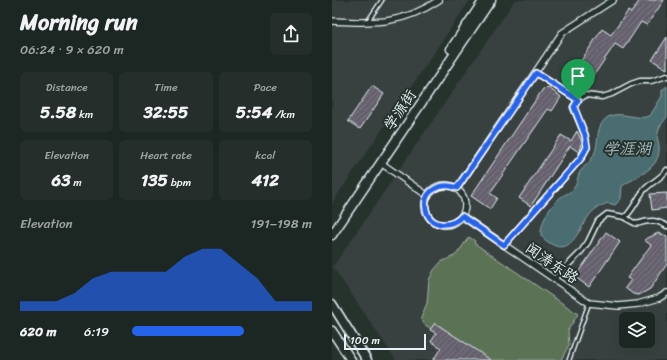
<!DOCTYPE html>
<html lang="en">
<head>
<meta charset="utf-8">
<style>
	:root { --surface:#1c2622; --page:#252e2a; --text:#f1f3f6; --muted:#a0a5a5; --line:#3a4340; --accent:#2563eb }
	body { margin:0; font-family:Sriracha,"LXGW WenKai TC",sans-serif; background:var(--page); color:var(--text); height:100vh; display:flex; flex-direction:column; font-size:15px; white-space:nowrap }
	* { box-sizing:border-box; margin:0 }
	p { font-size:13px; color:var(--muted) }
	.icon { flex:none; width:22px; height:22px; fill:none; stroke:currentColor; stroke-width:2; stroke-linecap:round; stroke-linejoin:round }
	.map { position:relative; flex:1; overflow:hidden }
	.panel { display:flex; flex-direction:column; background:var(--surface); width:332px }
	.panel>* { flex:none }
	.controls { position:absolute; left:287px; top:312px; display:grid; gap:8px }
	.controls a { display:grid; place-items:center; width:36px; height:36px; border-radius:6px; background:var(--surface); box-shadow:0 4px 16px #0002,0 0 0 1px var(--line); font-size:20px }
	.scale { position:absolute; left:12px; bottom:10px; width:82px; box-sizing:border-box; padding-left:4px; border:2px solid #e8f1f8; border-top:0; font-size:11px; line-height:14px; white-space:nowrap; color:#e8f1f8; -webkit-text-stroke:3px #26332d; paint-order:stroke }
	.pin { position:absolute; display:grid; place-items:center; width:34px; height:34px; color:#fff; margin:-41px -17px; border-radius:50% 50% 50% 0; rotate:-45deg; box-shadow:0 0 4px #0007 }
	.pin .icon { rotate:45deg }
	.round { display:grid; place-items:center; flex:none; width:42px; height:42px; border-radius:6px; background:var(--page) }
	.summary { display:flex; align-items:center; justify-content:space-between; height:68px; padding:0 20px }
	h1 { font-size:22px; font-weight:700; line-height:30px }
	.stats { display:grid; grid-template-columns:repeat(3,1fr); gap:6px; height:68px; padding:4px 20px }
	.stats div { display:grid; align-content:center; border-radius:6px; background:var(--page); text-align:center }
	.stats b { font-size:17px; font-weight:700 }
	.stats small { font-size:11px; font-weight:400 }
	.stats p { font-size:11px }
	.chart { height:112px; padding:8px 20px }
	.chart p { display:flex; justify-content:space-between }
	.chart svg { width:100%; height:72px; margin-top:4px; fill:var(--accent); opacity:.7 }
	ul { padding:0 20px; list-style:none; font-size:13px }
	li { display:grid; grid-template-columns:64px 48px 1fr; align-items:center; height:30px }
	li i { height:10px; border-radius:5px; background:var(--accent) }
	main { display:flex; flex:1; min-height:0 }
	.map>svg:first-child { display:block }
	.built { fill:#394140; fill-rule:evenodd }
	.garden { fill:#5c7255; stroke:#a2b2a6 }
	.water { fill:#4a6d70; stroke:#89a2a6 }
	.building { fill:url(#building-hatch); stroke:#e8f1f8 }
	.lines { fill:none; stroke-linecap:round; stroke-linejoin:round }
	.service-casing { stroke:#e8f1f8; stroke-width:5.5 }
	.pedestrian-casing { stroke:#e8f1f8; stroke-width:7 }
	.minor-casing { stroke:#e8f1f8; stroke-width:8 }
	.secondary-casing { stroke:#e8f1f8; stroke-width:11 }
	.service { stroke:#26332d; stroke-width:2.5 }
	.pedestrian { stroke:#26332d; stroke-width:4 }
	.minor { stroke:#26332d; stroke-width:5.5 }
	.secondary { stroke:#26332d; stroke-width:8 }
	.route-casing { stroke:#fff; stroke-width:8 }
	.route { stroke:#2563eb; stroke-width:5 }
	.labels { text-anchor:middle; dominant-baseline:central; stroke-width:4; stroke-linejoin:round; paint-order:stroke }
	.street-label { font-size:15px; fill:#e8f1f8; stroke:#26332d }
	.water-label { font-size:16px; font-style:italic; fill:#a9bcc2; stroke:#26332d }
</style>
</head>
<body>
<main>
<section class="panel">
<div class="summary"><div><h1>Morning run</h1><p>06:24 · 9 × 620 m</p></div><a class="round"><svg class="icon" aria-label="share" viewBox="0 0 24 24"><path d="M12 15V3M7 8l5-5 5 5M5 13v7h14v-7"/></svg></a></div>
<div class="stats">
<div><p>Distance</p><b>5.58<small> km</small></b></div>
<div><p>Time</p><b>32:55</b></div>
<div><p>Pace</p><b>5:54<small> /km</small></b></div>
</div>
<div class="stats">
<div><p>Elevation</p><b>63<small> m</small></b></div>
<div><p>Heart rate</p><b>135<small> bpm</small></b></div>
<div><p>kcal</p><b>412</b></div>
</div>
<div class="chart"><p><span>Elevation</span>191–198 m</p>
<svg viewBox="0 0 160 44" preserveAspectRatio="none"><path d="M0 44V38L10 38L20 38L30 33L40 24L50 20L60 20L70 20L80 20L90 11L100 6L110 6L120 15L130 24L140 38L150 38L160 38V44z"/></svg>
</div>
<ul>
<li><b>620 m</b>6:19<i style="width:62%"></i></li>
</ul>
</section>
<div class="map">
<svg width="335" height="360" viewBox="0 0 335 360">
	<defs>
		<pattern id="building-hatch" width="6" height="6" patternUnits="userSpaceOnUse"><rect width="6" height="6" fill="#65616d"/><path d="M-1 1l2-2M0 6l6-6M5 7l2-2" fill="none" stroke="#7b7883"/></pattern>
	</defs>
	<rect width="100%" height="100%" fill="#26332d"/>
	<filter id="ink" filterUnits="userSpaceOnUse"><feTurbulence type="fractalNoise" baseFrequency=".025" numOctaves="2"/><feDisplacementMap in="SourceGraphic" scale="8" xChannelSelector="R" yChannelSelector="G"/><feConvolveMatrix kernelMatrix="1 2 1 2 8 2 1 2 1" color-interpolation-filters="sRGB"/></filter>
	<g filter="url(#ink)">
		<!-- built -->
		<g class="built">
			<polygon points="0,0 138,0 0,203"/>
			<path d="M183,0H335V360H64L1,267ZM294,319H316V341H294Z"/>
		</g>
		<!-- garden -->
		<polygon class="garden" points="137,237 143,241 142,243 246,314 236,330 237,345 229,360 142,360 92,324 89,318 95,303 97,280 102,270 109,262 124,255"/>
		<!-- water -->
		<path class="water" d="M335,86V117L328,126L325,137C335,166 309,174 290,186L289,199L283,205L276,203C270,205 264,208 260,212C245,229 239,265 209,236C208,222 218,206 229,197C235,193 239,193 243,186C246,182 245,176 248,172C251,167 257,164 260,158C269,145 261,127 276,117C289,110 303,121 318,116L330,96V90Z"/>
		<!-- building -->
		<g class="building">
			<polygon points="308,0 332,0 315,25 309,22 291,49 283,44 262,75 247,64 270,29 279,35 296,11 299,13"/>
			<polygon points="335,37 335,69 320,60"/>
			<polygon points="40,86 52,94 28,129 16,121"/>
			<polygon points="217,88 229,97 220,111 216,109 158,193 165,198 158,209 139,196 211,89"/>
			<polygon points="245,131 250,142 248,153 238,146 199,206 187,198 229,135 239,141"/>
			<polygon points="335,193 335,208 320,210 318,194"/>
			<polygon points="274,232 288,242 257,287 243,277"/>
			<polygon points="326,233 335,236 335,264 318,289 307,295 301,294 293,288 299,280 295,278 319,245 312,240"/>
			<polygon points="103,323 159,360 101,360 109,348 99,341 104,333 98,330"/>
		</g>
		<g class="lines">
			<defs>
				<g id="service">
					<polyline points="36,21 50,0"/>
					<polyline points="237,360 257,303"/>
				</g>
				<g id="pedestrian">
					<polyline points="204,73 246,100"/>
					<path d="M293,217C309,229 304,221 319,221C324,220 331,224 335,226"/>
					<polyline points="172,245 249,158 255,147 253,135 241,107 246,100 254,95 270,97 280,94 299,84 308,81 319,81 335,76"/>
					<path d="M222,279L248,253L256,242L266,221L275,214L293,217C302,209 305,198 313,189C320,182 329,178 335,170"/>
				</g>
				<g id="minor">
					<path d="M0,21C44,23 69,25 107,0"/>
					<polyline points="49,163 96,196"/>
					<circle cx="113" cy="205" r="20"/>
					<polyline points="125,188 230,33 281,0"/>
					<polyline points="130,216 257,303 286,306 306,304 327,298 335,293"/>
				</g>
				<g id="secondary">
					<polyline points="119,49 152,0"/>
					<polyline points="0,235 159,0"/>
					<polyline points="0,304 35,360"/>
					<polyline points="0,331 19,360"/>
				</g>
			</defs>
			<!-- service casing -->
			<use href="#service" class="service-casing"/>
			<!-- pedestrian casing -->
			<use href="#pedestrian" class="pedestrian-casing"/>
			<!-- minor casing -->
			<use href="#minor" class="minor-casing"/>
			<!-- secondary casing -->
			<use href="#secondary" class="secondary-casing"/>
			<!-- service -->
			<use href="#service" class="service"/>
			<!-- pedestrian -->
			<use href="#pedestrian" class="pedestrian"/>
			<!-- minor -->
			<use href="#minor" class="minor"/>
			<!-- secondary -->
			<use href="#secondary" class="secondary"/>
		</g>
	</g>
	<g class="lines" filter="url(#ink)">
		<defs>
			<path id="route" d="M204,73L246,100L242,107L253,135L255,147L249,158L172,245L130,216C119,228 97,228 94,209C90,190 110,182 125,188Z"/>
		</defs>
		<!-- route casing -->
		<use href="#route" class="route-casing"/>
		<!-- route -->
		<use href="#route" class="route"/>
	</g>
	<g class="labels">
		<!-- street labels -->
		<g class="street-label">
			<text transform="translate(68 110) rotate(-56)">学源街</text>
			<text transform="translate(220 263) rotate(34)">闻涛东路</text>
		</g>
		<!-- water labels -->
		<g class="water-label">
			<text x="295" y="148">学涯湖</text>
		</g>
	</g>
</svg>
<div class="controls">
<a><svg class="icon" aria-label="layers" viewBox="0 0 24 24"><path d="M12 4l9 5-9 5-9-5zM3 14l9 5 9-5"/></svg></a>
</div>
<div class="scale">100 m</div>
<div class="pin" style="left:246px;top:100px;background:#1e9e55"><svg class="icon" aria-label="arrive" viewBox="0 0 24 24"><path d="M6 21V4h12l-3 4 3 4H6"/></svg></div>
</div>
</main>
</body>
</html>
